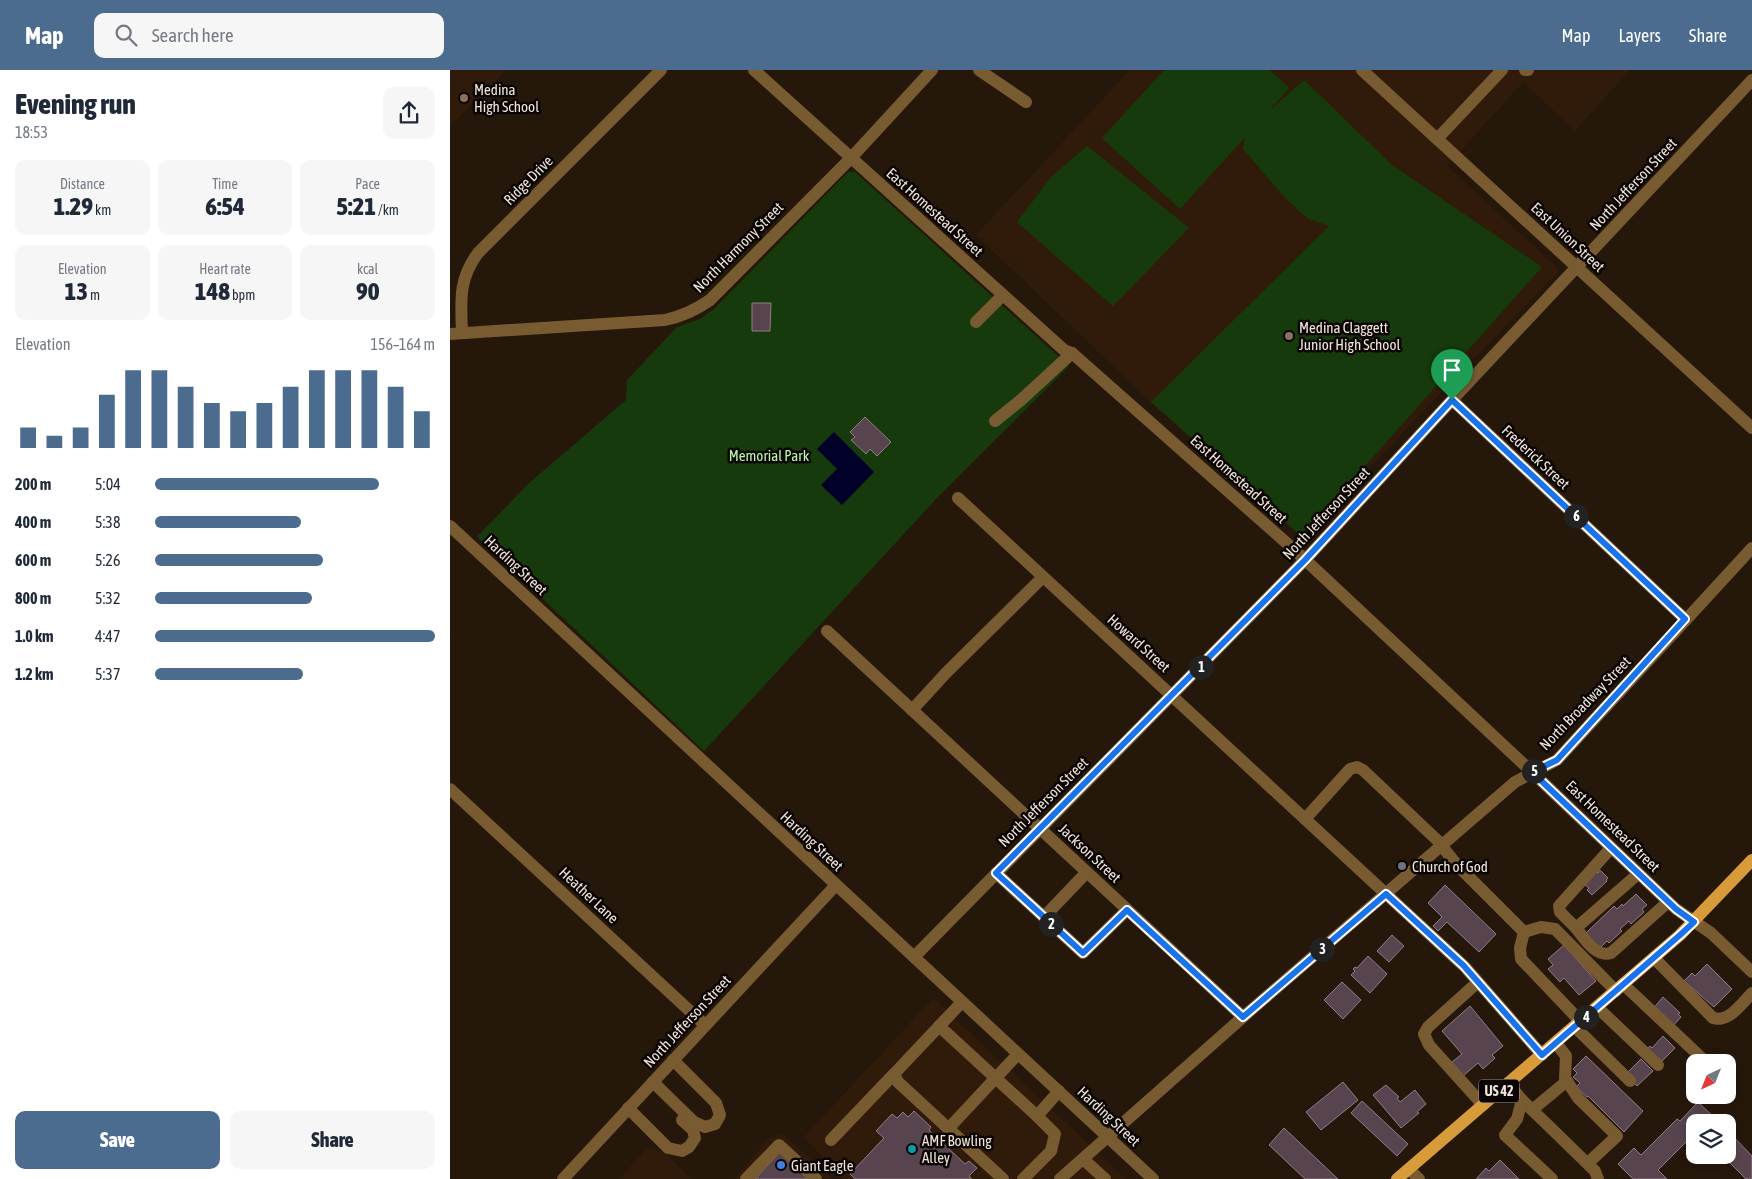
<!DOCTYPE html>
<html lang="en">
<head>
<meta charset="utf-8">
<style>
	:root { --surface:#fff; --page:#f6f6f7; --text:#1f2937; --muted:#747a83; --accent:#4b6b8f }
	body { margin:0; font-family:"Asap Condensed",sans-serif; background:var(--page); color:var(--text); height:100vh; display:flex; flex-direction:column; font-size:19px; white-space:nowrap }
	* { box-sizing:border-box; margin:0 }
	p { font-size:16px; color:var(--muted) }
	.icon { flex:none; width:28px; height:28px; fill:none; stroke:currentColor; stroke-width:2; stroke-linecap:round; stroke-linejoin:round }
	.map { position:relative; flex:1; overflow:hidden }
	.details { display:flex; flex-direction:column; background:var(--surface); width:450px }
	.details>* { flex:none }
	.needle { width:32px; rotate:223deg }
	.fabs { position:absolute; left:1236px; top:984px; display:grid; gap:10px }
	.fabs a { display:grid; place-items:center; width:50px; height:50px; border-radius:10px; background:var(--surface); box-shadow:0 2px 8px #0003; font-size:25px }
	.pin { position:absolute; display:grid; place-items:center; width:42px; height:42px; color:#fff; margin:-51px -21px; border-radius:50% 50% 50% 0; rotate:-45deg; box-shadow:0 0 5px #0007 }
	.pin .icon { rotate:45deg }
	.km { position:absolute; width:25px; height:25px; margin:-12px; border-radius:50%; background:#222; color:#fff; font-size:14px; line-height:25px; text-align:center }
	.round { display:grid; place-items:center; flex:none; width:52px; height:52px; border-radius:10px; background:var(--page) }
	.summary { display:flex; align-items:center; justify-content:space-between; height:85px; padding:0 15px }
	h1 { font-size:28px; font-weight:800; line-height:38px }
	.figures { display:grid; grid-template-columns:repeat(3,1fr); gap:8px; height:85px; padding:5px 15px }
	.figures div { display:grid; align-content:center; border-radius:10px; background:var(--page); text-align:center }
	.figures b { font-size:25px; font-weight:800 }
	.figures small { font-size:14px; font-weight:400 }
	.figures p { font-size:14px }
	.chart { height:140px; padding:10px 15px }
	.chart p { display:flex; justify-content:space-between }
	.chart svg { width:100%; height:90px; margin-top:5px; stroke:var(--accent); stroke-width:6 }
	.action { display:flex; gap:10px; margin-top:auto; padding:10px 15px }
	.action a { flex:1; height:58px; border-radius:10px; background:var(--accent); color:#fff; font-size:20px; font-weight:800; line-height:58px; text-align:center }
	.action a+a { background:var(--page); color:var(--text) }
	ul { padding:0 15px; list-style:none; font-size:16px }
	li { display:grid; grid-template-columns:80px 60px 1fr; align-items:center; height:38px }
	li i { height:12px; border-radius:6px; background:var(--accent) }
	header { display:flex; align-items:center; gap:30px; box-sizing:border-box; height:70px; padding:0 25px; background:var(--accent); color:#fff }
	header strong { font-size:24px }
	nav { display:flex; gap:28px; margin-inline-start:auto; font-size:18px }
	.search { width:350px; height:45px; background:var(--page); display:flex; align-items:center; gap:12px; box-sizing:border-box; padding:0 18px; border-radius:10px; color:var(--muted); font-size:19px }
	main { display:flex; flex:1; min-height:0 }
	.map>svg:first-child { display:block }
	.built { fill:#301b0b }
	.green { fill:#173a0c }
	.water { fill:#000029 }
	.building { fill:#58444f; stroke:#917b87 }
	.lines { fill:none; stroke-linecap:round; stroke-linejoin:round }
	.minor { stroke:#785b31; stroke-width:12 }
	.major { stroke:#d89b39; stroke-width:12 }
	.route-casing { stroke:#fff; stroke-width:10 }
	.route { stroke:#1a73e8; stroke-width:6 }
	.education-dot { fill:#8d6e63; stroke:#0a0502; stroke-width:2 }
	.worship-dot { fill:#6b7280; stroke:#0a0502; stroke-width:2 }
	.culture-dot { fill:#0f9aa8; stroke:#0a0502; stroke-width:2 }
	.shop-dot { fill:#3f7fe0; stroke:#0a0502; stroke-width:2 }
	.labels { text-anchor:middle; dominant-baseline:central; stroke-width:5; stroke-linejoin:round; paint-order:stroke }
	.shield { fill:#0a0502; stroke:#aaa19b; stroke-width:1 }
	.shield-label { font-size:14px; font-weight:bold; fill:#efe4dc }
	.poi-label { font-size:15px; fill:#efe4dc; stroke:#0a0502; text-anchor:start }
	.street-label { font-size:15px; fill:#efe4dc; stroke:#0a0502 }
	.park-label { font-size:15px; fill:#b8f9a8; stroke:#0a0502 }
</style>
</head>
<body>
<header>
<strong>Map</strong>
<div class="search"><svg class="icon" aria-label="search" viewBox="0 0 24 24"><circle cx="10" cy="10" r="6"/><path d="M15 15l6 6"/></svg>Search here</div>
<nav><a>Map</a><a>Layers</a><a>Share</a></nav>
</header>
<main>
<section class="details">
<div class="summary"><div><h1>Evening run</h1><p>18:53</p></div><a class="round"><svg class="icon" aria-label="share" viewBox="0 0 24 24"><path d="M12 15V3M7 8l5-5 5 5M5 13v7h14v-7"/></svg></a></div>
<div class="figures">
<div><p>Distance</p><b>1.29<small> km</small></b></div>
<div><p>Time</p><b>6:54</b></div>
<div><p>Pace</p><b>5:21<small> /km</small></b></div>
</div>
<div class="figures">
<div><p>Elevation</p><b>13<small> m</small></b></div>
<div><p>Heart rate</p><b>148<small> bpm</small></b></div>
<div><p>kcal</p><b>90</b></div>
</div>
<div class="chart"><p><span>Elevation</span>156–164 m</p>
<svg viewBox="0 0 160 44" preserveAspectRatio="none"><path d="M5 44V34M15 44V38M25 44V34M35 44V18M45 44V6M55 44V6M65 44V14M75 44V22M85 44V26M95 44V22M105 44V14M115 44V6M125 44V6M135 44V6M145 44V14M155 44V26"/></svg>
</div>
<ul>
<li><b>200 m</b>5:04<i style="width:80%"></i></li>
<li><b>400 m</b>5:38<i style="width:52%"></i></li>
<li><b>600 m</b>5:26<i style="width:60%"></i></li>
<li><b>800 m</b>5:32<i style="width:56%"></i></li>
<li><b>1.0 km</b>4:47<i style="width:100%"></i></li>
<li><b>1.2 km</b>5:37<i style="width:53%"></i></li>
</ul>
<div class="action"><a>Save</a><a>Share</a></div>
</section>
<div class="map">
<svg width="1302" height="1109" viewBox="0 0 1302 1109">
	<rect width="100%" height="100%" fill="#26170b"/>
	<!-- built -->
	<g class="built">
		<polygon points="0,0 57,0 0,56"/>
		<polygon points="680,0 1180,0 1125,61 1073,12 997,96 1110,200 852,467 701,332 526,165"/>
		<polygon points="483,928 676,1109 393,1109 354,1067"/>
		<polygon points="333,1064 340,1070 382,1109 285,1109 319,1068"/>
		<polygon points="203,1079 215,1083 242,1109 169,1109 196,1080"/>
	</g>
	<!-- green -->
	<g class="green">
		<polygon points="714,0 820,0 839,18 820,40 854,10 942,95 1092,197 852,467 701,332 879,156 857,148 836,129 793,79 795,67 730,139 652,68"/>
		<polygon points="637,76 739,158 663,236 567,152 601,107"/>
		<polygon points="398,102 405,102 619,296 487,428 254,681 27,467 78,414 176,330 177,310 227,257 250,249 264,239"/>
	</g>
	<!-- water -->
	<polygon class="water" points="384,362 424,402 392,435 371,415 387,399 367,379"/>
	<!-- building -->
	<g class="building">
		<polygon points="302,233 321,233 320,261 302,261"/>
		<polygon points="415,347 441,372 427,386 420,379 416,384 401,370 405,367 400,362"/>
		<polygon points="1150,800 1158,808 1156,810 1157,811 1142,825 1137,820 1139,818 1134,814 1146,801 1148,803"/>
		<polygon points="995,815 1046,864 1029,882 997,852 988,861 983,856 992,847 978,833"/>
		<polygon points="1186,824 1197,835 1192,839 1194,842 1181,854 1179,851 1170,859 1172,861 1159,873 1157,871 1149,879 1135,864 1164,836 1167,839 1172,834 1173,836"/>
		<polygon points="942,865 954,876 939,892 927,881"/>
		<polygon points="1114,875 1146,911 1129,925 1114,908 1110,912 1098,899 1103,895 1098,889"/>
		<polygon points="918,886 937,904 920,923 901,905 905,901 903,899 905,897 907,898"/>
		<polygon points="1257,894 1282,919 1264,937 1234,911 1242,903 1245,906"/>
		<polygon points="892,912 911,930 893,949 874,930"/>
		<polygon points="1213,927 1230,943 1228,944 1231,947 1222,957 1202,940"/>
		<polygon points="1020,936 1053,976 1042,985 1045,988 1033,999 1028,993 1013,1006 1002,992 1012,984 992,961"/>
		<polygon points="1213,966 1225,978 1210,993 1196,981 1200,976 1202,978"/>
		<polygon points="1136,986 1193,1041 1174,1062 1138,1026 1137,1027 1126,1017 1130,1013 1123,1007 1127,1003 1123,999"/>
		<polygon points="1191,989 1203,1001 1187,1016 1175,1005"/>
		<polygon points="893,1012 908,1030 871,1060 856,1042"/>
		<polygon points="936,1015 949,1027 947,1028 950,1032 965,1020 976,1034 967,1042 969,1043 951,1058 923,1025"/>
		<polygon points="912,1031 958,1074 947,1086 901,1043"/>
		<polygon points="1248,1032 1269,1052 1245,1052 1245,1063 1208,1100 1217,1109 1183,1109 1168,1094 1184,1078 1191,1085 1227,1049 1230,1051"/>
		<polygon points="464,1041 481,1057 479,1060 515,1094 519,1091 527,1098 519,1106 522,1109 405,1109 400,1104 434,1068 426,1061 442,1044 447,1048 453,1042 458,1047"/>
		<polygon points="834,1058 888,1109 855,1109 819,1075"/>
		<polygon points="1278,1061 1302,1086 1302,1109 1296,1109 1272,1085 1278,1085"/>
		<polygon points="330,1082 360,1109 305,1109"/>
		<polygon points="1050,1090 1069,1109 1026,1109 1036,1098 1039,1101"/>
	</g>
	<g class="lines">
		<!-- minor -->
		<g class="minor">
			<polyline points="304,0 614,280 622,283 849,484 1082,702 1226,839 1261,863 1302,902"/>
			<polyline points="529,0 576,32"/>
			<polyline points="912,0 1302,358"/>
			<polyline points="1075,0 1078,0"/>
			<polyline points="987,69 1052,0"/>
			<polyline points="526,252 553,225"/>
			<path d="M12,263C11,231 8,210 28,183L211,0"/>
			<path d="M0,264L215,250C233,246 246,240 260,230L401,88L482,0"/>
			<polyline points="1002,330 1235,549"/>
			<polyline points="545,351 571,330 622,283"/>
			<polyline points="508,428 1015,897 1092,985"/>
			<polyline points="0,456 703,1109"/>
			<polyline points="377,561 793,947"/>
			<polyline points="462,640 496,603 593,507"/>
			<polyline points="0,719 255,955"/>
			<polyline points="855,749 900,699 907,697 913,700 987,770 1007,795 1074,862 1070,878 1071,889 1131,952"/>
			<polyline points="546,803 633,883 677,840"/>
			<path d="M1188,804L1126,858C1135,869 1146,888 1161,883L1218,832"/>
			<polyline points="594,847 636,803"/>
			<polyline points="1126,858 1110,842 1109,836 1161,778"/>
			<polyline points="1074,862 1091,857 1105,859 1166,921"/>
			<polyline points="464,887 855,490 1002,330 1302,10"/>
			<path d="M1204,888L1263,948C1279,953 1292,933 1302,923"/>
			<polyline points="1028,912 978,957 974,964 979,975 1033,1035"/>
			<polyline points="1173,914 1256,992"/>
			<polyline points="512,932 444,1004 448,1012 553,1109"/>
			<polyline points="1147,937 1208,995"/>
			<polyline points="489,956 587,1046"/>
			<polyline points="1125,957 1180,1011"/>
			<polyline points="1106,973 1116,986 1115,1008 1128,1028 1167,1066 1138,1093"/>
			<polyline points="203,1012 244,1052 255,1057 265,1054 270,1045 266,1033 223,990"/>
			<polyline points="1058,1013 1072,1030 1145,1101 1148,1109"/>
			<polyline points="1072,1030 1067,1049 1055,1065 1102,1109"/>
			<polyline points="178,1038 218,1078 232,1081 239,1077 245,1068 243,1060 232,1050"/>
			<polyline points="1082,1040 1117,1011"/>
			<polyline points="498,1059 568,984"/>
			<polyline points="381,1070 444,1004"/>
			<polyline points="633,1089 655,1109"/>
			<polyline points="959,1099 969,1109"/>
			<polyline points="113,1109 386,815"/>
			<polyline points="296,1109 329,1075 366,1109"/>
			<polyline points="573,1109 601,1081 605,1064 587,1046 609,1021"/>
			<polyline points="610,1109 793,947 1065,712 1107,690 1302,478"/>
		</g>
		<!-- major -->
		<polyline class="major" points="947,1109 1230,865 1302,790"/>
	</g>
	<g class="lines">
		<defs>
			<polygon id="route" points="1002,330 1235,549 1107,690 1082,702 1226,839 1244,852 1230,865 1092,985 1014,896 936,824 793,947 677,840 633,883 546,803 855,490"/>
		</defs>
		<!-- route casing -->
		<use href="#route" class="route-casing"/>
		<!-- route -->
		<use href="#route" class="route"/>
	</g>
	<!-- markers -->
	<g class="education-dot">
		<circle cx="14" cy="28" r="5"/>
		<circle cx="839" cy="266" r="5"/>
	</g>
	<circle class="worship-dot" cx="952" cy="796" r="5"/>
	<circle class="culture-dot" cx="462" cy="1079" r="5"/>
	<circle class="shop-dot" cx="331" cy="1095" r="5"/>
	<g class="labels">
		<!-- shield labels -->
		<rect class="shield" x="1029" y="1009.5" width="40" height="23" rx="4"/>
		<g class="shield-label">
			<text x="1049" y="1021">US 42</text>
		</g>
		<!-- poi labels -->
		<g class="poi-label">
			<text x="24" y="19">Medina<tspan x="24" dy="17">High School</tspan></text>
			<text x="849" y="257">Medina Claggett<tspan x="849" dy="17">Junior High School</tspan></text>
			<text x="962" y="796">Church of God</text>
			<text x="472" y="1070">AMF Bowling<tspan x="472" dy="17">Alley</tspan></text>
			<text x="341" y="1095">Giant Eagle</text>
		</g>
		<!-- street labels -->
		<g class="street-label">
			<text transform="translate(78 110) rotate(-45)">Ridge Drive</text>
			<text transform="translate(1183 114) rotate(-47)">North Jefferson Street</text>
			<text transform="translate(485 142) rotate(42)">East Homestead Street</text>
			<text transform="translate(1118 167) rotate(43)">East Union Street</text>
			<text transform="translate(288 177) rotate(-45)">North Harmony Street</text>
			<text transform="translate(1086 387) rotate(43)">Frederick Street</text>
			<text transform="translate(789 409) rotate(42)">East Homestead Street</text>
			<text transform="translate(876 443) rotate(-47)">North Jefferson Street</text>
			<text transform="translate(66 495) rotate(43)">Harding Street</text>
			<text transform="translate(689 573) rotate(42)">Howard Street</text>
			<text transform="translate(1135 633) rotate(-46)">North Broadway Street</text>
			<text transform="translate(593 732) rotate(-45)">North Jefferson Street</text>
			<text transform="translate(1163 756) rotate(44)">East Homestead Street</text>
			<text transform="translate(362 771) rotate(43)">Harding Street</text>
			<text transform="translate(640 783) rotate(43)">Jackson Street</text>
			<text transform="translate(139 825) rotate(43)">Heather Lane</text>
			<text transform="translate(237 951) rotate(-47)">North Jefferson Street</text>
			<text transform="translate(659 1046) rotate(43)">Harding Street</text>
		</g>
		<!-- park labels -->
		<g class="park-label">
			<text x="319" y="385">Memorial Park</text>
		</g>
	</g>
</svg>
<div class="fabs">
<a><svg class="needle" viewBox="-14 -14 28 28"><path d="M0-13l5 13h-10z" fill="#e53935"/><path d="M0 13l5-13h-10z" fill="#747a83"/></svg></a>
<a><svg class="icon" aria-label="layers" viewBox="0 0 24 24"><path d="M12 4l9 5-9 5-9-5zM3 14l9 5 9-5"/></svg></a>
</div>
<div class="pin" style="left:1002px;top:330px;background:#1e9e55"><svg class="icon" aria-label="arrive" viewBox="0 0 24 24"><path d="M6 21V4h12l-3 4 3 4H6"/></svg></div>
<b class="km" style="left:751px;top:597px">1</b>
<b class="km" style="left:601px;top:854px">2</b>
<b class="km" style="left:872px;top:879px">3</b>
<b class="km" style="left:1136px;top:947px">4</b>
<b class="km" style="left:1084px;top:701px">5</b>
<b class="km" style="left:1126px;top:446px">6</b>
</div>
</main>
</body>
</html>
